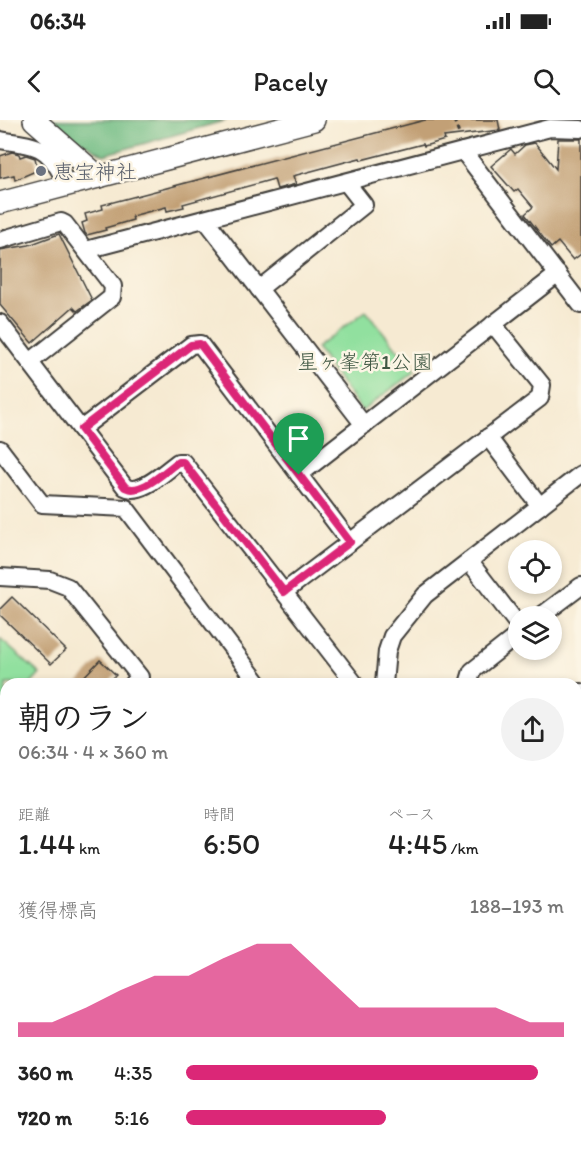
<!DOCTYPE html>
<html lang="ja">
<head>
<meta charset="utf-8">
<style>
	:root { --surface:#fff; --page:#f2f2f2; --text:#222; --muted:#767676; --accent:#db2777 }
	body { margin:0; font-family:Itim,"Klee One",sans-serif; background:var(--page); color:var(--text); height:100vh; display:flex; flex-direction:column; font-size:22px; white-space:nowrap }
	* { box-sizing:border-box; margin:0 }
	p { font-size:20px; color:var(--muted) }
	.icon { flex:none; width:33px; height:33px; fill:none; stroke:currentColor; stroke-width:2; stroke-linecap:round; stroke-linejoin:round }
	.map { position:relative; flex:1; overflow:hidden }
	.sheet { position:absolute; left:0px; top:558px; width:582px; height:476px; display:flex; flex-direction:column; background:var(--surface); border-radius:18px 18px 0 0; box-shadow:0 3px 9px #0003 }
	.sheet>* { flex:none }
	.controls { position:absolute; left:508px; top:420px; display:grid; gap:12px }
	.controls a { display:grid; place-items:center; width:54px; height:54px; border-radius:50%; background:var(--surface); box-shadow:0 3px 9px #0003; font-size:30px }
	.pin { position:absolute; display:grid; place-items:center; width:51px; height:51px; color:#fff; margin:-62px -26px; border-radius:50% 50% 50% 0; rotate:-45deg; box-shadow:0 0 6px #0007 }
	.pin .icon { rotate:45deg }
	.round { display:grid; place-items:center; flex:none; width:63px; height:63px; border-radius:32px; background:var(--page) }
	.headline { display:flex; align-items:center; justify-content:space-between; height:102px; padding:0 18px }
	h1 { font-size:33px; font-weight:600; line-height:45px }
	.figures { display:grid; grid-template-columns:repeat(3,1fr); gap:9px; height:102px; padding:6px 18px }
	.figures div { display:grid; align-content:center }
	.figures b { font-size:30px; font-weight:600 }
	.figures small { font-size:16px; font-weight:400 }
	.figures p { font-size:16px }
	.chart { height:168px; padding:12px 18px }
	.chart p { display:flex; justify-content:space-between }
	.chart svg { width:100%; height:108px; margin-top:6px; fill:var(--accent); opacity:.7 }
	ul { padding:0 18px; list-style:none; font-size:20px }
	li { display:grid; grid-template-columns:96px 72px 1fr; align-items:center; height:45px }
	li i { height:15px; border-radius:8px; background:var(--accent) }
	.status { display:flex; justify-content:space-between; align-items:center; height:42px; padding:0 30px; background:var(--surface); direction:ltr }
	.status svg { height:16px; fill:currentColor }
	header { display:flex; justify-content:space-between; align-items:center; height:78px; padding:0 18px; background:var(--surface); font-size:27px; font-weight:600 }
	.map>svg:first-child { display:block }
	.built { fill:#e1dcbb }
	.green { fill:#91e09f; stroke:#567e5e; stroke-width:1.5 }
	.forest { fill:#74be86; stroke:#486d51; stroke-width:1.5 }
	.building { fill:#c2a076 }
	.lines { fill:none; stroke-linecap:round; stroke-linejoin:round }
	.minor-casing { stroke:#3d3b37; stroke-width:20 }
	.tertiary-casing { stroke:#3d3b37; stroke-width:24 }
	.path { stroke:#3d3b37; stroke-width:3; stroke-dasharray:4.5 4.5; stroke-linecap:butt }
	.minor { stroke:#fff; stroke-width:16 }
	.tertiary { stroke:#fff; stroke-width:21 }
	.route-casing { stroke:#fff; stroke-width:12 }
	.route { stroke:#db2777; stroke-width:8 }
	.worship-dot { fill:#6b7280; stroke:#fcf5e5; stroke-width:2 }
	.labels { text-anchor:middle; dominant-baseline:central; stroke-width:5; stroke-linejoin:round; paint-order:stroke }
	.worship-label { font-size:21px; fill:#5b616d; stroke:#fcf5e5; text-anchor:start }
	.park-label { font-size:21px; fill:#3f5743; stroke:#fcf5e5 }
</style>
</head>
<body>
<div class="status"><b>06:34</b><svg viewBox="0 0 49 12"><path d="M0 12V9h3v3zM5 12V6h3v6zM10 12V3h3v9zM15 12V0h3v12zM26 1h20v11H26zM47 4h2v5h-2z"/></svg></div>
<header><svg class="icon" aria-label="back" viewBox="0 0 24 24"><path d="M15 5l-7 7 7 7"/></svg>Pacely<svg class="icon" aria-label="search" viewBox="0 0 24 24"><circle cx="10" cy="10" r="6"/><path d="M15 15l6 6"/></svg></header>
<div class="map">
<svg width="581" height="1033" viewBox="0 0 581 1033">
	<rect width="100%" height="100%" fill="#fcf5e5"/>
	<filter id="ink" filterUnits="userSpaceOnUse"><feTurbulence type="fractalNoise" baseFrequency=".0167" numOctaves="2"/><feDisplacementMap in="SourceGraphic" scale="12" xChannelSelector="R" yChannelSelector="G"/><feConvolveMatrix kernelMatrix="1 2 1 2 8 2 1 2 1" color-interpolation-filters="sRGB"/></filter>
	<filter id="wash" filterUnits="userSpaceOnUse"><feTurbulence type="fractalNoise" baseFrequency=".008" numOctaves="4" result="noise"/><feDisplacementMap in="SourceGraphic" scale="24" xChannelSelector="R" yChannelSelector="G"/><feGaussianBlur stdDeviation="1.35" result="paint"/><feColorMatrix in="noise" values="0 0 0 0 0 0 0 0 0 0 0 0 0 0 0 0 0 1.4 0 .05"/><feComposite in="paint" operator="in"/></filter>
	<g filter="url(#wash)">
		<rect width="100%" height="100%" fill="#f6ead2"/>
		<!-- built -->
		<polygon class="built" points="576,956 581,962 581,1033 228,1033 225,1028 576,1028"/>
		<!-- green -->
		<g class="green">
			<polygon points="366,191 415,251 362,291 316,228"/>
			<polygon points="0,519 40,554 31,564 6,564 6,592 0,599"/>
		</g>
		<!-- forest -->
		<polygon class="forest" points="44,0 227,0 104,35"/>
		<g id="blocks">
			<!-- building -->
			<g class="building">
				<polygon points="425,0 498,0 500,10 444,17 445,20 424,26 423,24 361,40 360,38 293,56 296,64 277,69 274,59 183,84 184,87 167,91 166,87 132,96 133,100 105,108 106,110 87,115 85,113 82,103 87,101 85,94 103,89 102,85"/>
				<polygon points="558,19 581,19 581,134 573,140 558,122 551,128 525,94 533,87 518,69 514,72 491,46 511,29 515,34 525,25 535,23 556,49"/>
				<polygon points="12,32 19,34 20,37 26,35 35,38 38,50 15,60 14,55 0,58 0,36"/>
				<polygon points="59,114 92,180 77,191 73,187 32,223 0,185 0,130 29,125"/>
				<polygon points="12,477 66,530 51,544 0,495 0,489"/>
				<polygon points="100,540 116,555 107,564 77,564"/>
			</g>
		</g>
	</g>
	<g filter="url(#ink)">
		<use href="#blocks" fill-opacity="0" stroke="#3d3b37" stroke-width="1.5"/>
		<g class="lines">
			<defs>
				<g id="minor">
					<path d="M0,20C41,26 49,26 67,65"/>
					<polyline points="463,31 581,185"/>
					<polyline points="205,99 364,305"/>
					<polyline points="0,120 61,102 65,104 113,166 112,177 30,242"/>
					<polyline points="86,130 550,8 581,9"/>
					<polyline points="259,169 364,85 346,62"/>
					<path d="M0,203L125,367C141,376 165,351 178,342H183L355,564"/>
					<polyline points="81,309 191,225 200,224 350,422"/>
					<polyline points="488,317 540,386"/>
					<polyline points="0,329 42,384 126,388 259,564"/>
					<polyline points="299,355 558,154"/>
					<polyline points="469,441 519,506"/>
					<polyline points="0,457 50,460 68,467 140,557 133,564"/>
					<polyline points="284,472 540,278 542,265 493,204"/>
					<polyline points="541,496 581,466"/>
					<polyline points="384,564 387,531 392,516 425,475 581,354"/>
					<polyline points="468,564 472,551 519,514"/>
					<polyline points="576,576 581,572"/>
					<polyline points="576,680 581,677"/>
					<polyline points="0,695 6,696"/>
					<polyline points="576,709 581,715"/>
					<polyline points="576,851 581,858"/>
					<polyline points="0,861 6,867"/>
					<polyline points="576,937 581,943"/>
					<polyline points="0,987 6,984"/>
					<polyline points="104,1033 117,1028"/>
				</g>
				<g id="tertiary">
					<polyline points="34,0 99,57"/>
					<polyline points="0,83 314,0"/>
					<polyline points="212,1028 215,1033"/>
				</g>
			</defs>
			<!-- minor casing -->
			<use href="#minor" class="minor-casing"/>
			<!-- tertiary casing -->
			<use href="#tertiary" class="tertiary-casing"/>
			<!-- path -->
			<polyline class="path" points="454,0 460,17"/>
			<!-- minor -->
			<use href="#minor" class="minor"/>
			<!-- tertiary -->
			<use href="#tertiary" class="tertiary"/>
		</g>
	</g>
	<g class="lines" filter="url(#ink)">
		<defs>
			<path id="route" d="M200,224L350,422L284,472L183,342H178C165,351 141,376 125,367L81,309L191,225Z"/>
		</defs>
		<!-- route casing -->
		<use href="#route" class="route-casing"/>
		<!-- route -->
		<use href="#route" class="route"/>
	</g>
	<!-- markers -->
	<circle class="worship-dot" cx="41" cy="51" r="6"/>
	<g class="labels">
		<!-- worship labels -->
		<g class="worship-label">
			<text x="53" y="51">恵宝神社</text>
		</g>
		<!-- park labels -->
		<g class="park-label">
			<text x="365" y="241">星ヶ峯第1公園</text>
		</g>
	</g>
</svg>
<div class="controls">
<a><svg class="icon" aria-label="locate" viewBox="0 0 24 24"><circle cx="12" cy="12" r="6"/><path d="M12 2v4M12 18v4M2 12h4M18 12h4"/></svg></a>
<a><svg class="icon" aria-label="layers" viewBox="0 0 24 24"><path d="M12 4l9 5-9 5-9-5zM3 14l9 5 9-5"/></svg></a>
</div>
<div class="pin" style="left:299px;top:355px;background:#1e9e55"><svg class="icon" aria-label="arrive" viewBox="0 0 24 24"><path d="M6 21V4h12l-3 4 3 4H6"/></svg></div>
<section class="sheet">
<div class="headline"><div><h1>朝のラン</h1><p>06:34 · 4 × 360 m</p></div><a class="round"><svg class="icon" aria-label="share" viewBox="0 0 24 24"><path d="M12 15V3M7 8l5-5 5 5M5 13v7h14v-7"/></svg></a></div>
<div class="figures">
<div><p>距離</p><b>1.44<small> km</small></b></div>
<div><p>時間</p><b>6:50</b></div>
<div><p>ペース</p><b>4:45<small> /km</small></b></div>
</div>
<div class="chart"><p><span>獲得標高</span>188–193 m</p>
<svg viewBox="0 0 160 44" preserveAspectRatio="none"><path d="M0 44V38L10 38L20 32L30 25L40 19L50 19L60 12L70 6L80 6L90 19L100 32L110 32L120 32L130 32L140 32L150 38L160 38V44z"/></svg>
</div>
<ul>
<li><b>360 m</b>4:35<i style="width:93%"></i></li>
<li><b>720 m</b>5:16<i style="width:53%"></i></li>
</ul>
</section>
</div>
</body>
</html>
